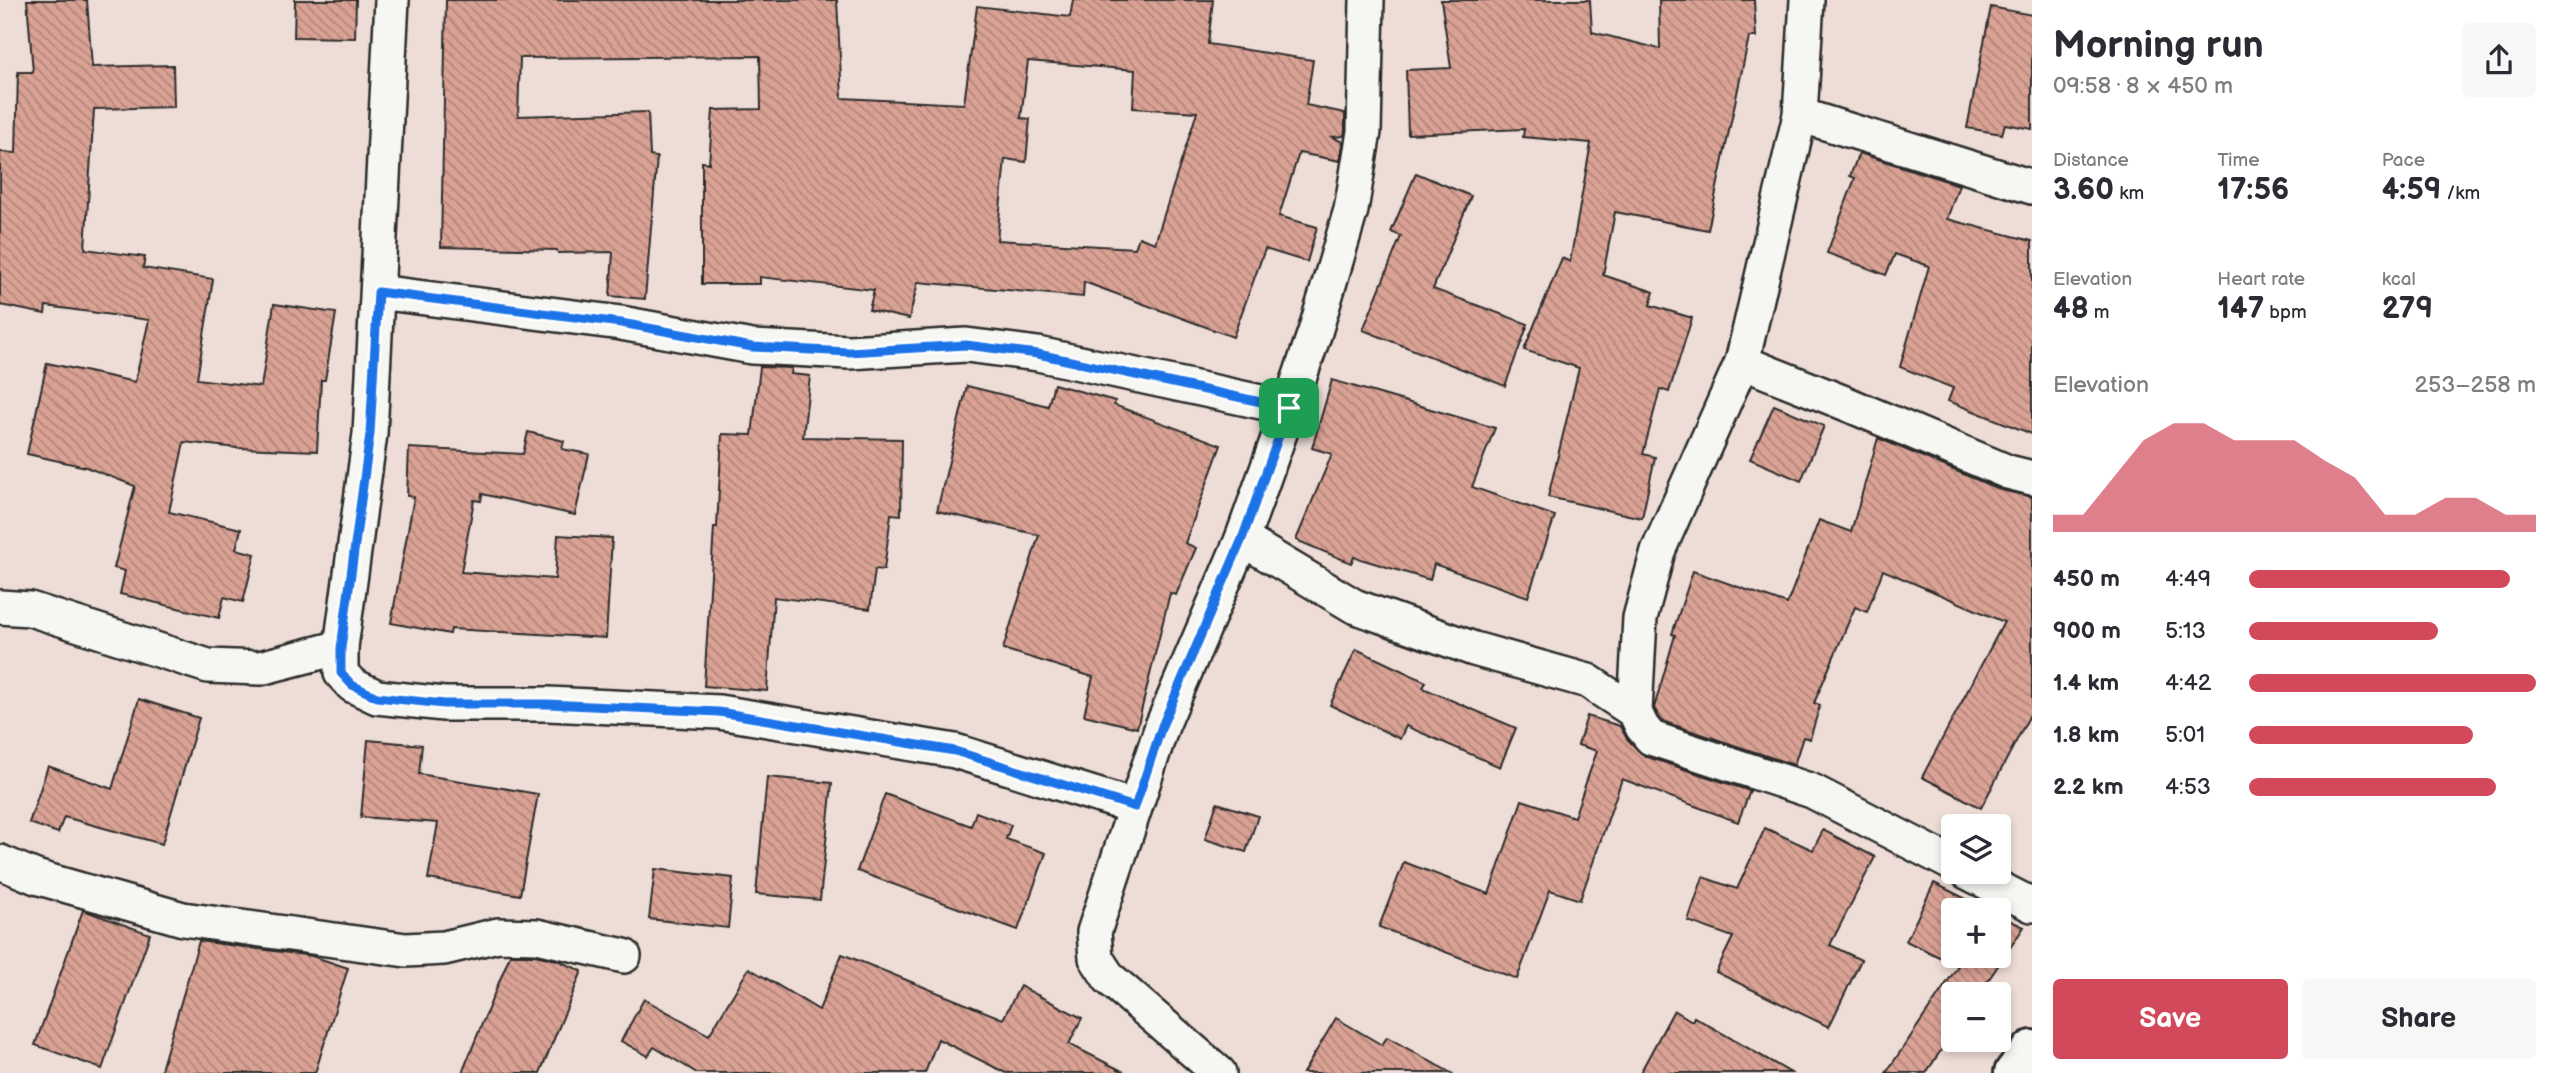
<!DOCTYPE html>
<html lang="en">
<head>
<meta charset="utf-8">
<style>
	:root { --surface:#fff; --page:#f7f7f7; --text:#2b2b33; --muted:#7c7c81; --accent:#d1495b }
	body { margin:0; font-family:"Balsamiq Sans",sans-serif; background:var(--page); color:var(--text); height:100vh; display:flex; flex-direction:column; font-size:26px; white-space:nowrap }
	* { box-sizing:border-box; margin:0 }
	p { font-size:23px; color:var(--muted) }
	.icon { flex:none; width:38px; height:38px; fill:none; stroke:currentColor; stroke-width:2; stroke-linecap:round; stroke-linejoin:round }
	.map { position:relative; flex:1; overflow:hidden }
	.details { display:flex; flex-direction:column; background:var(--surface); width:525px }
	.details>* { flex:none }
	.tools { position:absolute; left:1941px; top:814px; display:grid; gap:14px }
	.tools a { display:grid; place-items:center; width:70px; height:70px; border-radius:7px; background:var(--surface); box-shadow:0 4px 10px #0003; font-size:35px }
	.pin { position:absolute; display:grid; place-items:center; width:60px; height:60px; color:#fff; margin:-30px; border-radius:14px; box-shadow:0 4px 10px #0006 }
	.round { display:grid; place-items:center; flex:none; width:74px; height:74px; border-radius:7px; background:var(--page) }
	.overview { display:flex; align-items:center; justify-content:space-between; height:119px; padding:0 21px }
	h1 { font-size:38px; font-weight:800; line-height:52px }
	.metrics { display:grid; grid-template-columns:repeat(3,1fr); gap:10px; height:119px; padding:7px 21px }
	.metrics div { display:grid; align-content:center }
	.metrics b { font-size:30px; font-weight:800 }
	.metrics small { font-size:19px; font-weight:400 }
	.metrics p { font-size:19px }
	.chart { height:196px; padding:14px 21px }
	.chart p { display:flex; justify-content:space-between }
	.chart svg { width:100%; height:126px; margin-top:7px; fill:var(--accent); opacity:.7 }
	.action { display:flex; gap:14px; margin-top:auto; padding:14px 21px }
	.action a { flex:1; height:80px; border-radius:7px; background:var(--accent); color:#fff; font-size:28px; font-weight:800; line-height:80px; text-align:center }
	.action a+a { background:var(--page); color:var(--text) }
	ul { padding:0 21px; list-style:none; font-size:23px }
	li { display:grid; grid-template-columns:112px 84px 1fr; align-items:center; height:52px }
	li i { height:18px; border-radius:9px; background:var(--accent) }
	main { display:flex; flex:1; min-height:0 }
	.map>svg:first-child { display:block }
	.building { fill:url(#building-back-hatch); stroke:#2b2b2b; stroke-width:2; fill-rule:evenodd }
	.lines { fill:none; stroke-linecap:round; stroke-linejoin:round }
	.street-casing { stroke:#2b2b2b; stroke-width:38 }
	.secondary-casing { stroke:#2b2b2b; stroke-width:44 }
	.street { stroke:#f6f6f2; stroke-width:33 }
	.secondary { stroke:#f6f6f2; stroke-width:38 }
	.route-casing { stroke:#fff; stroke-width:14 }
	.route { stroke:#1a73e8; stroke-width:9 }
</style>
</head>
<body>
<main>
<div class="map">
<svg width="2032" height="1073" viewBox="0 0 2032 1073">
	<defs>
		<pattern id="building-back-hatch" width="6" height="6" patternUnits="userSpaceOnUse" patternTransform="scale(1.75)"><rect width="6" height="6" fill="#daa295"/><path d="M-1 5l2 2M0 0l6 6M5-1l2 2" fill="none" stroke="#b1847a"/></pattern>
	</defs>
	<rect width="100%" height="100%" fill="#eeddd6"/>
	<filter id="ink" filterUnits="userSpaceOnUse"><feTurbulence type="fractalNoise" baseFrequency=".0143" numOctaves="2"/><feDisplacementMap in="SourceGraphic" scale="14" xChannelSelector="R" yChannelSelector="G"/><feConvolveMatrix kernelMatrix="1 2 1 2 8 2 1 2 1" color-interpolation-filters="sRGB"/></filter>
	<g filter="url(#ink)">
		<!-- building -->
		<g class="building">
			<polygon points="27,0 87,0 92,67 173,65 174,107 94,109 85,249 145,257 143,268 213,279 197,379 261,387 274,304 336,313 325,380 321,380 317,451 237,448 184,442 169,512 241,529 236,549 255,554 243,602 224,597 219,618 120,594 125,571 114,568 135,486 86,467 27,454 47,363 135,382 149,320 46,306 45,314 0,305 0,152 16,153 18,72 33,72"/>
			<polygon points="295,0 356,0 355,38 294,37"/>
			<path d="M446,0H837L842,98L964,104L977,6L1070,17L1073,0H1213L1208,44L1313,60L1306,105L1345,113V130L1344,136L1332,137L1343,142L1340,161L1299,153L1279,216L1317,227L1307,262L1265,249L1233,337L1084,282L1083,297L918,282L909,319L869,310L874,290L760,277V284H702V162L709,163L713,110L761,109L760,56L520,58L518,116L648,112L650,156L657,157L645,299L610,296L613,252L558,253L557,250L441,247ZM1028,61L1135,70L1133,108L1197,112L1155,243L1139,237L1135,248L997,240L1005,159L1026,162L1030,119L1021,118Z"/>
			<polygon points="1441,0 1590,0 1592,32 1660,49 1659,0 1754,0 1756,37 1749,37 1708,230 1615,212 1603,275 1654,292 1650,305 1692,318 1669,392 1660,389 1643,454 1655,457 1642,518 1548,497 1579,368 1524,350 1562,258 1570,262 1591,143 1523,137 1524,129 1408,134 1406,70 1451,68"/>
			<polygon points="1991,7 2032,15 2032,129 2005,124 2002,134 1967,128"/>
			<polygon points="1859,153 1959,185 1947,219 2032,241 2032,434 1948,401 1953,388 1900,367 1929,266 1895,254 1886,275 1827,253 1855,178 1850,176"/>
			<polygon points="1416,173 1471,196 1433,289 1528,324 1505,386 1363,330 1401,236 1391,232"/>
			<polygon points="760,367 792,368 791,374 810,376 803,437 902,439 901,515 891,514 884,570 875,569 870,609 774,597 767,691 704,686 714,527 717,527 722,434 752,435"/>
			<polygon points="1332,380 1495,428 1472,487 1555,516 1528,597 1434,564 1430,580 1354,557 1351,563 1296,540 1332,454 1312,448"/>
			<polygon points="1054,384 1115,401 1114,405 1221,445 1185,543 1196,548 1176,595 1170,593 1137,728 1084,715 1093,677 1003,649 1039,535 937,511 967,386 1048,406"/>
			<polygon points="1774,405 1824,426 1801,481 1750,459"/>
			<polygon points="528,432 564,441 562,449 589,454 575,515 482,494 481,501 474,500 461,572 555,579 558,535 612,538 606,638 451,629 450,634 391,623 414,497 407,496 409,448 523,454"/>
			<polygon points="1878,438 2001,490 2032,497 2032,711 1981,808 1922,777 2004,622 1883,570 1867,612 1855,607 1814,703 1820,705 1810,739 1803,737 1794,765 1662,721 1654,708 1675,635 1672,634 1693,571 1787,604 1819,520 1851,532"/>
			<polygon points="1356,649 1426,682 1423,688 1516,728 1500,767 1406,726 1400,739 1330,705"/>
			<polygon points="139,699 199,718 162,844 64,817 58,833 29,823 48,766 112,789"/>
			<polygon points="1587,716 1620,726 1627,739 1645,756 1750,791 1738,822 1622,779 1580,900 1550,890 1517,979 1379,927 1404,862 1489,894 1522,800 1574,817 1597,751 1578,745"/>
			<polygon points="368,740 422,745 419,774 538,794 520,895 428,879 438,823 361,817"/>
			<polygon points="767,777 832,783 820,900 756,894"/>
			<polygon points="885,794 971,826 976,812 1011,825 1006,839 1046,853 1018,930 857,871"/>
			<polygon points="1217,803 1258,816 1246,852 1205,839"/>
			<polygon points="1765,828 1813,850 1823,830 1875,857 1830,945 1861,960 1829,1027 1716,972 1733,937 1688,921 1703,877 1737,889"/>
			<polygon points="655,869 733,878 728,928 649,919"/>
			<polygon points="1934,883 1988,910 1953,910 1953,956 1998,956 1998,915 2024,927 1979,994 1953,994 1953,1032 1926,1073 1886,1073 1958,966 1906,941"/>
			<polygon points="83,910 150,934 102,1069 35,1045"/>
			<polygon points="199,941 312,956 348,968 315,1073 160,1073"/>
			<polygon points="842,954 1003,1019 1020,986 1082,1018 1069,1044 1126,1073 1006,1073 938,1039 925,1073 697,1073 654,1047 648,1056 621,1041 644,999 709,1035 749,968 819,1010"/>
			<polygon points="510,955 535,955 557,960 582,971 540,1073 462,1073"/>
			<polygon points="1674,1010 1692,1021 1694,1017 1791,1073 1640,1073"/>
			<polygon points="1336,1018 1382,1045 1387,1037 1451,1073 1303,1073"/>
		</g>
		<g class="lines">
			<defs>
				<g id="street">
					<polyline points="392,0 370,434 341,647 341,673 352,685 377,697 444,704 548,704 719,712 955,751 1135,807"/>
					<polyline points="1800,115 2032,187"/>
					<polyline points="378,292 621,323 752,347 849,352 966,345 1038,354 1289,408"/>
					<polyline points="1742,362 1800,115 1807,0"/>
					<polyline points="1242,539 1354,606 1474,649 1588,681 1635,712"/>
					<polyline points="0,607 30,609 208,666 260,668 341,647"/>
					<polyline points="0,862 36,877 183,919 406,950 444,948 498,935 537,936 624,956"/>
					<polyline points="1953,864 1812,791 1651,738 1642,727 1635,712 1640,618 1658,551 1742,362 1847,404 2008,472 2032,478"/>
					<polyline points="1967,872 2032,905"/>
					<polyline points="1219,1073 1109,978 1096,958 1094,932 1162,726 1242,539 1289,408 1315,332 1351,210 1364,132 1367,0"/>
				</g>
				<polyline id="secondary" points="2014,1073 2032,1050"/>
			</defs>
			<!-- street casing -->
			<use href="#street" class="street-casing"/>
			<!-- secondary casing -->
			<use href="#secondary" class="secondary-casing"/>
			<!-- street -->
			<use href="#street" class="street"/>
			<!-- secondary -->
			<use href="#secondary" class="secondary"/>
		</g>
	</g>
	<g class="lines" filter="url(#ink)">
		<defs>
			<polygon id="route" points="378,292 621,323 752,347 849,352 966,345 1038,354 1289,408 1242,539 1162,726 1135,807 955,751 719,712 548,704 444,704 377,697 352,685 341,673 341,648 370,434"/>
		</defs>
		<!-- route casing -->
		<use href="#route" class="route-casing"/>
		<!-- route -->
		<use href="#route" class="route"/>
	</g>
</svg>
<div class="tools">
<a><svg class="icon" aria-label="layers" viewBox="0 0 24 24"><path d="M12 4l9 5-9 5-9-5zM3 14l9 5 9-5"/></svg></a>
<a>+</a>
<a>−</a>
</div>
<div class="pin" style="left:1289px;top:408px;background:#1e9e55"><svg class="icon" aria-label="arrive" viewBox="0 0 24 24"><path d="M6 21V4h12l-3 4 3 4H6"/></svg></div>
</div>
<section class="details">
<div class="overview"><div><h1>Morning run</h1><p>09:58 · 8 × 450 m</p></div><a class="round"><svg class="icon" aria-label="share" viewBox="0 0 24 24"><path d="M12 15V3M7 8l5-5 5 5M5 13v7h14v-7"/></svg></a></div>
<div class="metrics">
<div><p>Distance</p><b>3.60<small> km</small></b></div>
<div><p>Time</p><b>17:56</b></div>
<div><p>Pace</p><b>4:59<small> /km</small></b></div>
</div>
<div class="metrics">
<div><p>Elevation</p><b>48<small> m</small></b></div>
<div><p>Heart rate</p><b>147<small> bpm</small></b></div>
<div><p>kcal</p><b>279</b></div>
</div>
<div class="chart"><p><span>Elevation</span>253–258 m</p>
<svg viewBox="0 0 160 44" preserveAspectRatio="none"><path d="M0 44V38L10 38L20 25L30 12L40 6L50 6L60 12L70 12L80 12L90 19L100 25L110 38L120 38L130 32L140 32L150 38L160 38V44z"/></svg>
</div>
<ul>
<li><b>450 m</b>4:49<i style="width:91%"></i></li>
<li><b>900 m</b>5:13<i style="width:66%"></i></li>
<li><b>1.4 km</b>4:42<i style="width:100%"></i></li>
<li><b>1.8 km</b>5:01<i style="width:78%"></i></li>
<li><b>2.2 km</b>4:53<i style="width:86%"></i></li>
</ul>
<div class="action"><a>Save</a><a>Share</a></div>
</section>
</main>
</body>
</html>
